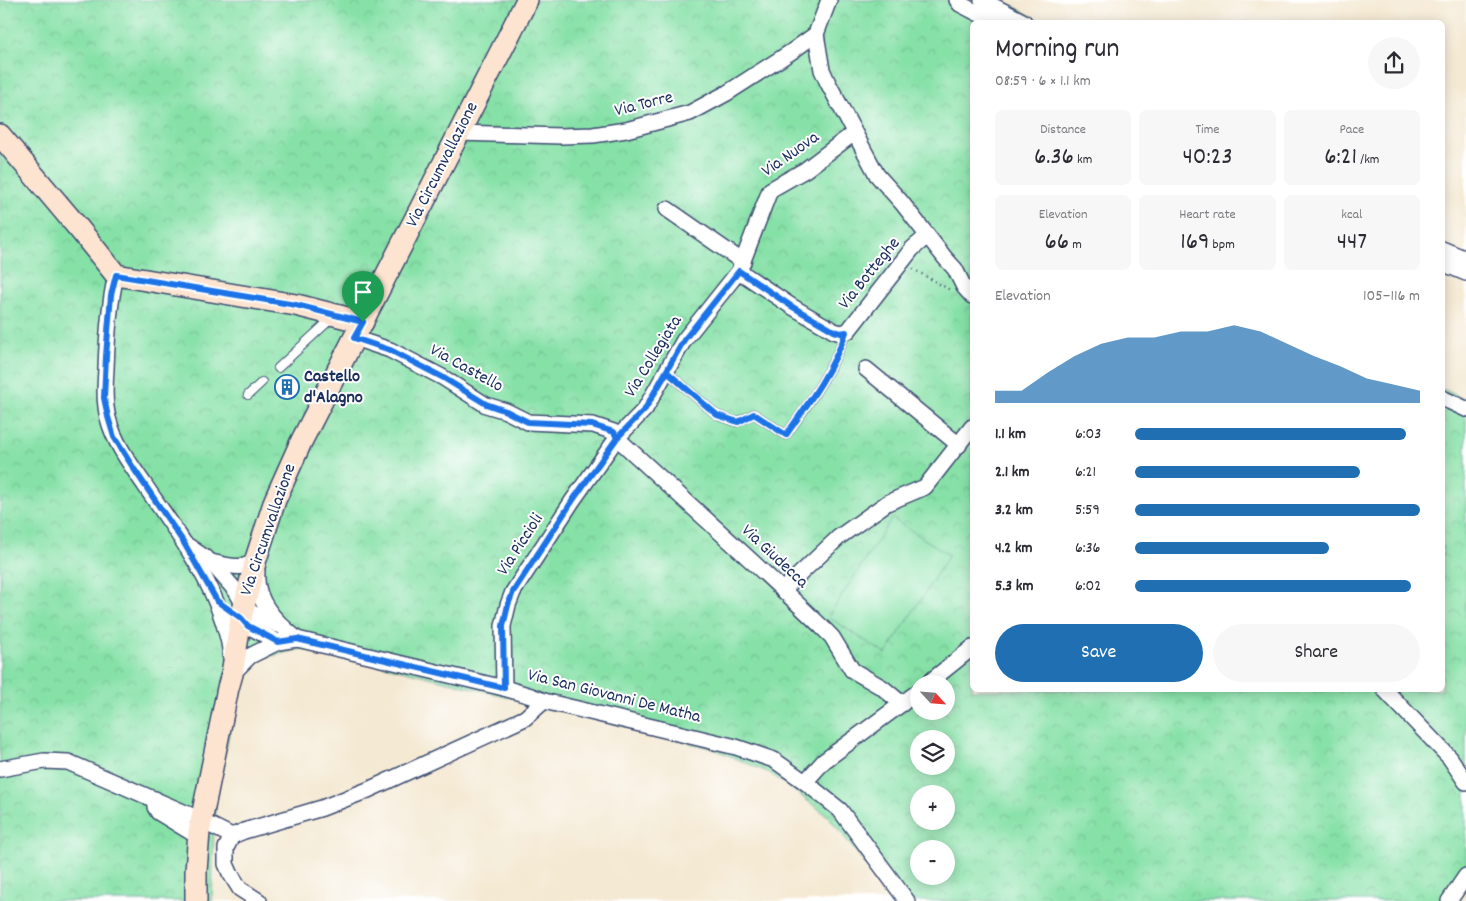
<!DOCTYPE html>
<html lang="en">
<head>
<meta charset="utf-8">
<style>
	:root { --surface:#fff; --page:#f7f7f7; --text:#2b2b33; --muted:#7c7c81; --accent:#1f6fb2 }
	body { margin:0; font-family:Dekko,sans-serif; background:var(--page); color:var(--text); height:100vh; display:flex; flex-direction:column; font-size:19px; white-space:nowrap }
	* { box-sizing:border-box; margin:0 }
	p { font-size:16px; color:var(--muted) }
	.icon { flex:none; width:28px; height:28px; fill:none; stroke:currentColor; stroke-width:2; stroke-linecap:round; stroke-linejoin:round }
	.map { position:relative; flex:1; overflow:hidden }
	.sheet { position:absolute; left:970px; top:20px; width:475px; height:672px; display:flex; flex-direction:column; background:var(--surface); border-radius:8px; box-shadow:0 2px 12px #0003 }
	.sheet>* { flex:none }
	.needle { width:32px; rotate:116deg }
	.buttons { position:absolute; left:910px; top:675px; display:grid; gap:10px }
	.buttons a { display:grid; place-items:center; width:45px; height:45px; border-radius:50%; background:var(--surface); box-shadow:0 2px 12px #0003; font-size:25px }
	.pin { position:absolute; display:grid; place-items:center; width:42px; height:42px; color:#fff; margin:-51px -21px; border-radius:50% 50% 50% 0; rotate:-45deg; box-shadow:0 0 5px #0007 }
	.pin .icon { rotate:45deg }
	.round { display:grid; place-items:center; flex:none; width:52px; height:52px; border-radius:26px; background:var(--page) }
	.overview { display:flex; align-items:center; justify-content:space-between; height:85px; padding:0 25px }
	h1 { font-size:28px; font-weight:600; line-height:38px }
	.metrics { display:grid; grid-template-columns:repeat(3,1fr); gap:8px; height:85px; padding:5px 25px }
	.metrics div { display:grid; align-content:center; border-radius:8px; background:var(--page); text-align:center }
	.metrics b { font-size:25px; font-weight:600 }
	.metrics small { font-size:14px; font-weight:400 }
	.metrics p { font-size:14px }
	.chart { height:140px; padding:10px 25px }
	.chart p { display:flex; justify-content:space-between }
	.chart svg { width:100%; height:90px; margin-top:5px; fill:var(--accent); opacity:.7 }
	.button { display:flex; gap:10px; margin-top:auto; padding:10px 25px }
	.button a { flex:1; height:58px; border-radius:30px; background:var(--accent); color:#fff; font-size:20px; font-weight:600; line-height:58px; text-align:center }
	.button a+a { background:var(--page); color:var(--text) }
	ul { padding:0 25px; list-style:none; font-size:16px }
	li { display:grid; grid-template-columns:80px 60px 1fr; align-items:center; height:38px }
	li i { height:12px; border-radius:6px; background:var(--accent) }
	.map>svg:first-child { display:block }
	.park { fill:url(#park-crowns); stroke:#508882; fill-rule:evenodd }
	.garden { fill:#86e1a7; stroke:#508882 }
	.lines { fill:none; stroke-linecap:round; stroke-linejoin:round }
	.lane-casing { stroke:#3c4b70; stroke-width:10 }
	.street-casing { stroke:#3c4b70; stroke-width:18 }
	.secondary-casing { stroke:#3c4b70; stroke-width:24 }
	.path { stroke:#3c4b70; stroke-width:2.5; stroke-dasharray:1 4; stroke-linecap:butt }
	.lane { stroke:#fff; stroke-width:8 }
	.street { stroke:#fff; stroke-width:15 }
	.secondary { stroke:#fde4d1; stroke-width:21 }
	.route-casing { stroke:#fff; stroke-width:10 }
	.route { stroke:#1a73e8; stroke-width:6 }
	.labels { text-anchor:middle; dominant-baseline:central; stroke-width:4; stroke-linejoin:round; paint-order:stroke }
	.street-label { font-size:18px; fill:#1b2f5e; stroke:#fff }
	.poi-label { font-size:18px; font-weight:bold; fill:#1b2f5e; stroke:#fff; text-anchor:start }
</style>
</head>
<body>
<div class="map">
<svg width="1466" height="901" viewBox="0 0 1466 901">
	<defs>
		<pattern id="park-crowns" width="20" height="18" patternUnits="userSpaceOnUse" patternTransform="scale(1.25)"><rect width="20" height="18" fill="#86e1a7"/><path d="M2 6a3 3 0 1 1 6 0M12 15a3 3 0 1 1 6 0" fill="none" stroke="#73c192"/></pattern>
	</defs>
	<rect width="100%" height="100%" fill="#fff"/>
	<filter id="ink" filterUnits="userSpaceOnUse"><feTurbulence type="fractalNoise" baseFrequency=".02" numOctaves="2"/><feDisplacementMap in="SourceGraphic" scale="10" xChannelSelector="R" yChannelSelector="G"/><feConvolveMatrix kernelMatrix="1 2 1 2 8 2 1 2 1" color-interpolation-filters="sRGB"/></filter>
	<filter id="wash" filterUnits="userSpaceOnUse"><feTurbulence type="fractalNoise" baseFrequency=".0096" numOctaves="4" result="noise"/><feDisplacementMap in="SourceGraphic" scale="20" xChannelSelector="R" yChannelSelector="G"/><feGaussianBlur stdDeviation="1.12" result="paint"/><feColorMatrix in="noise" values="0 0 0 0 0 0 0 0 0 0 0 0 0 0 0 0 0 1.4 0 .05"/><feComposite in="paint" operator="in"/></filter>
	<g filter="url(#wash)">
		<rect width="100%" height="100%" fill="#f4e9d3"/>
		<!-- park -->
		<path class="park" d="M0,0H1002L1042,22H972V690H1442L1443,389L1466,400V886L1456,901H894L828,816L770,773L714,749L310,647L262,658L237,678L240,682L217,790L214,823L212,901H0ZM919,684H946V711H919ZM919,739H946V766H919ZM919,794H946V821H919ZM919,849H946V876H919Z"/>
		<!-- garden -->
		<polygon class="garden" points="892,518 949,555 886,654 828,617"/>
	</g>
	<g filter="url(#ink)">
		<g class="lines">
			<defs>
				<g id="lane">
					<polyline points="278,368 332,318"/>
					<path d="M667,372L717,415L737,422L754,414L786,435C808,405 834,368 846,332"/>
					<polyline points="248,395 262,382"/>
				</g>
				<g id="street">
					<polyline points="829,0 816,34 822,70 828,83 877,175 902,203 945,258 955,269 964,287 972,296"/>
					<polyline points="957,0 960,4 995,22"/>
					<polyline points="982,0 1024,22"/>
					<polyline points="459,133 561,136 593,135 626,130 690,113 727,93 791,52 816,34"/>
					<polyline points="667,209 743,262"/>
					<polyline points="1442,249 1466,259"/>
					<polyline points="1442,263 1466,273"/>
					<polyline points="739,271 791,306 834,331 841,333 848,331 912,249 927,236"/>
					<path d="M116,275C109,305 107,337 106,369C105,385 104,402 108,418C114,442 130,464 144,484C172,526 208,572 223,621C226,632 231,644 230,655"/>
					<path d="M354,338L390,350L442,377L486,405L506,411L528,422L593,425L614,432L617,438C686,502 758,565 826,631L832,637L852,670L883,688L902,704"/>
					<polyline points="866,369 959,445"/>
					<polyline points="1442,398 1466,409"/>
					<polyline points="188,546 211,562 236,591 244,605 252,613 278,625"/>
					<path d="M211,562C227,565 244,572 256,559"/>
					<path d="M257,571C254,601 276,622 297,639L504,688L531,696L544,701L736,747L774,760L805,782L840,810L907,901"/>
					<polyline points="783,590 839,537 887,503 925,487 972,427"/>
					<polyline points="236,615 248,626 278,642"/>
					<polyline points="232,674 250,656 278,642 297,639"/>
					<polyline points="927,684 972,648"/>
					<polyline points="504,688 503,626 508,605 513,592 573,500 617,438 645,409 684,340 739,271 770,190 805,170 854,133"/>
					<polyline points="1385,690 1450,758 1466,782"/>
					<polyline points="0,769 44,761 68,762 190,815"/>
					<polyline points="805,782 824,761 919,691"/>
					<polyline points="155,799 155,807 158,812 199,837"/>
					<polyline points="212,826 232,836"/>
					<polyline points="232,836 244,831 322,808 368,790 525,718 544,701"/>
					<polyline points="232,836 226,848 226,864 230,873 240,889 259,901"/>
					<polyline points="1449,901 1466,876"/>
				</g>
				<g id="secondary">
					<polyline points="0,135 80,230 116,275 296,305 363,322"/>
					<polyline points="196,901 196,871 199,832 228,688 232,674 241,618 256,559 275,500 301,442 527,0"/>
				</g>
			</defs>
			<!-- lane casing -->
			<use href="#lane" class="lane-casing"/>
			<!-- street casing -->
			<use href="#street" class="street-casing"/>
			<!-- secondary casing -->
			<use href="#secondary" class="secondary-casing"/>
			<!-- path -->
			<polyline class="path" points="913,269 950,290"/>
			<!-- lane -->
			<use href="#lane" class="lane"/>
			<!-- street -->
			<use href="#street" class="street"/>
			<!-- secondary -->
			<use href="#secondary" class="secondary"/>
		</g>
	</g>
	<g class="lines" filter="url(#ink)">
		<defs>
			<path id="route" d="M363,322L296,305L116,275L111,295L106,356L104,398L108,417L114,437L134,469L184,543L217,601L241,618L248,626L278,642L297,639L504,688L503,626L508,605L513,592L573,500L617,438L645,409L684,340L739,271L791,306L834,331L841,333L846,332C834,368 808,404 786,435L754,414L738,422L717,415L667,372L645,409L617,438L614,432L592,425L528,422L506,411L486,404L442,377L390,350L354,338L363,322"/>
		</defs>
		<!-- route casing -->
		<use href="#route" class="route-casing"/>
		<!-- route -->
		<use href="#route" class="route"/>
	</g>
	<!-- icons -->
	<defs>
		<symbol id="building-ring" viewBox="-11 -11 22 22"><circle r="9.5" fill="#fff" stroke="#1f6fb2" stroke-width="1.5"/><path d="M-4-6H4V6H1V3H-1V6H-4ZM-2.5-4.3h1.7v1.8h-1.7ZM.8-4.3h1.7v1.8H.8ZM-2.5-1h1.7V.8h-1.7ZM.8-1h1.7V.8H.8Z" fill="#1f6fb2"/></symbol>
	</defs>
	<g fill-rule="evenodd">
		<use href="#building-ring" x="273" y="373" width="28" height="28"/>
	</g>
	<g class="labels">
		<!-- street labels -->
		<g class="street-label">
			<text transform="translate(644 105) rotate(-14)">Via Torre</text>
			<text transform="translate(791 155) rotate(-35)">Via Nuova</text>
			<text transform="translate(443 165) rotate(-63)">Via Circumvallazione</text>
			<text transform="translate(870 274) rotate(-51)">Via Botteghe</text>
			<text transform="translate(654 357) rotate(-58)">Via Collegiata</text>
			<text transform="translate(466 369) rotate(29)">Via Castello</text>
			<text transform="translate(269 530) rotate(-71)">Via Circumvallazione</text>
			<text transform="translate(521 545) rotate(-57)">Via Piccioli</text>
			<text transform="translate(774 557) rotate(43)">Via Giudecca</text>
			<text transform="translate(614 697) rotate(14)">Via San Giovanni De Matha</text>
		</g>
		<!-- poi labels -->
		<g class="poi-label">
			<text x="304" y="377">Castello<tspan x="304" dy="21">d'Alagno</tspan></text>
		</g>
	</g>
</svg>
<div class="buttons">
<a><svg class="needle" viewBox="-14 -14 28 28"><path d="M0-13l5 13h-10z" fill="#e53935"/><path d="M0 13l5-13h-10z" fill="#7c7c81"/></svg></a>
<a><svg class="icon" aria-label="layers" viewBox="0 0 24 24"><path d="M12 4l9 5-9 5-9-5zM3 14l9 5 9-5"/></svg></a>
<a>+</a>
<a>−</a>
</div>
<div class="pin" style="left:363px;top:322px;background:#1e9e55"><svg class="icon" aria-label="arrive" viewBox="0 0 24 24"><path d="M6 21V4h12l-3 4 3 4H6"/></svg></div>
<section class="sheet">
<div class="overview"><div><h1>Morning run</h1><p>08:59 · 6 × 1.1 km</p></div><a class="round"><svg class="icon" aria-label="share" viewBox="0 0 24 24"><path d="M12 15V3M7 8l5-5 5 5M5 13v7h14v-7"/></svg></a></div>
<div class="metrics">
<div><p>Distance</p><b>6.36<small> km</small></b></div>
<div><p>Time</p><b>40:23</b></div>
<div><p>Pace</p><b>6:21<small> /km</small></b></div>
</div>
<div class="metrics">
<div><p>Elevation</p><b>66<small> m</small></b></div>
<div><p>Heart rate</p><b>169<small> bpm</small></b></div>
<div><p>kcal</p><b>447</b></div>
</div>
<div class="chart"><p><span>Elevation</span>105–116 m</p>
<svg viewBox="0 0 160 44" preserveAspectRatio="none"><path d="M0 44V38L10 38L20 29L30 21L40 15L50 12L60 12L70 9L80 9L90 6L100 9L110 15L120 21L130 26L140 32L150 35L160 38V44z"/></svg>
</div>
<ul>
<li><b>1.1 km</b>6:03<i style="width:95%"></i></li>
<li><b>2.1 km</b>6:21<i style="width:79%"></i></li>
<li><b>3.2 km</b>5:59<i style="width:100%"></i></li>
<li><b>4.2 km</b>6:36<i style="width:68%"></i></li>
<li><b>5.3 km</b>6:02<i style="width:97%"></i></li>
</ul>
<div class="button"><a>Save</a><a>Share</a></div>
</section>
</div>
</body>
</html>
